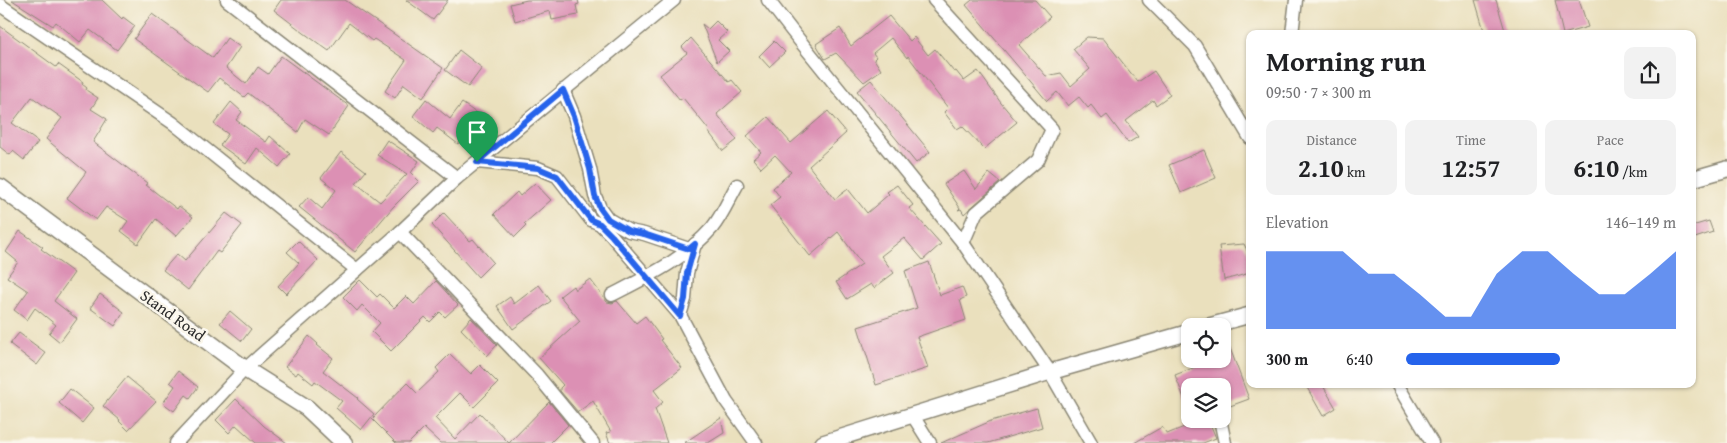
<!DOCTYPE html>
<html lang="en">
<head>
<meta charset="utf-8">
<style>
	:root { --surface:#fff; --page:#f2f2f2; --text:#202124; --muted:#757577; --accent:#2563eb }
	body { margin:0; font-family:"Gentium Book Plus",serif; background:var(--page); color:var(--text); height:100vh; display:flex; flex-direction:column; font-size:19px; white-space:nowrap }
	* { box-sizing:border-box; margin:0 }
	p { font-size:16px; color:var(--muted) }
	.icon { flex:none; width:28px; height:28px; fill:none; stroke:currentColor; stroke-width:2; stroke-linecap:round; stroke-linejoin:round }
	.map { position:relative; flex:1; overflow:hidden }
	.panel { position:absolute; left:1246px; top:30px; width:450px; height:358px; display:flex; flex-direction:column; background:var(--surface); border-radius:10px; box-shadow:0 1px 4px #0004 }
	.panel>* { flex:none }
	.fabs { position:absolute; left:1181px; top:318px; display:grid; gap:10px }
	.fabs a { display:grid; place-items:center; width:50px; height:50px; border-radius:10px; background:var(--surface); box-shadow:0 1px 4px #0004; font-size:25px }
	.pin { position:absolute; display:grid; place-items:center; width:42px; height:42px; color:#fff; margin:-51px -21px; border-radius:50% 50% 50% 0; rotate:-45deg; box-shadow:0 0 5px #0007 }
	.pin .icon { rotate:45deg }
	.round { display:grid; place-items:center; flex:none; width:52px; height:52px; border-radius:10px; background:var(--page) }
	.overview { display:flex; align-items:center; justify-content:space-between; height:85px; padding:0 20px }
	h1 { font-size:28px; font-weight:700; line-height:38px }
	.stats { display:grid; grid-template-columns:repeat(3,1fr); gap:8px; height:85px; padding:5px 20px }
	.stats div { display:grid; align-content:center; border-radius:10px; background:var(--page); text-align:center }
	.stats b { font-size:25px; font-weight:700 }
	.stats small { font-size:14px; font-weight:400 }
	.stats p { font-size:14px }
	.chart { height:140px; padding:10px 20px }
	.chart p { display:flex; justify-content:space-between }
	.chart svg { width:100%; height:90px; margin-top:5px; fill:var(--accent); opacity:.7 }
	ul { padding:0 20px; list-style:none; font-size:16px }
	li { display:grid; grid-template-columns:80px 60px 1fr; align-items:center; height:38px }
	li i { height:12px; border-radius:6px; background:var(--accent) }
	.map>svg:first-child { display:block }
	.building { fill:#dc90b4 }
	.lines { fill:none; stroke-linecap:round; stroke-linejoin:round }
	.minor-casing { stroke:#8a8674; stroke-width:15 }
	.tertiary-casing { stroke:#8a8674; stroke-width:18 }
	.secondary-casing { stroke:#8a8674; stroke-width:19 }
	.minor { stroke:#fff; stroke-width:12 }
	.tertiary { stroke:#fff; stroke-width:15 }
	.secondary { stroke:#fff; stroke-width:16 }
	.route-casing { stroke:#fff; stroke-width:10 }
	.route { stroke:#2563eb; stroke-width:6 }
	.labels { text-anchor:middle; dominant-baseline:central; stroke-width:5; stroke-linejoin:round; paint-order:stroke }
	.street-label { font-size:16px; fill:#2b2b2b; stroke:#fbf7ec }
</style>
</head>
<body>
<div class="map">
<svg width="1727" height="443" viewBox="0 0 1727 443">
	<rect width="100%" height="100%" fill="#fbf7ec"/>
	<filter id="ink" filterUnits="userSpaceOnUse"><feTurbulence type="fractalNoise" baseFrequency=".02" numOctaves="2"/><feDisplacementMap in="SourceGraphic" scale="10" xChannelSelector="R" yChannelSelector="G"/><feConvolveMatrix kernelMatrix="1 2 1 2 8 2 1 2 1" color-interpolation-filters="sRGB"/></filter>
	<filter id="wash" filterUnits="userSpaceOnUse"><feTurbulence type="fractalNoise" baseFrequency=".0096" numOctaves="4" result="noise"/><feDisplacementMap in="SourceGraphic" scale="20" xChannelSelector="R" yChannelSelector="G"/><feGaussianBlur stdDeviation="1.12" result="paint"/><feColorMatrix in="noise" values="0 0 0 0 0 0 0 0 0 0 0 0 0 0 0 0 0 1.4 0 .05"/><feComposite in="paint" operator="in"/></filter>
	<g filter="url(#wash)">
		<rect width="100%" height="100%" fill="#eae0bd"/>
		<g id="blocks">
			<!-- building -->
			<g class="building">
				<polygon points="12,0 102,0 122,19 123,17 135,26 117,50 90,30 80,42 56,22 53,26"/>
				<polygon points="281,0 345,0 443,68 423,98 404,84 395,98 385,91 406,60 374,39 372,41 349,23 329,51 304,33 274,10"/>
				<polygon points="406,0 448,0 433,20"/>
				<polygon points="527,0 578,0 579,4 576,5 578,15 552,20 550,11 515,21 510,4"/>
				<polygon points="972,0 1035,0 1050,17 1019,45 1046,76 1061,73 1071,86 1090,69 1073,49 1087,37 1103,38 1138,82 1154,71 1170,95 1156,105 1153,100 1126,121 1138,137 1128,143 1107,115 1102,119 1091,105 1088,108 1079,97 1068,106 1057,92 1047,101 966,5"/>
				<polygon points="1475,0 1496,0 1506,34 1485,34"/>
				<polygon points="1555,0 1579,0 1588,27 1563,34"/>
				<polygon points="152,14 213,58 227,38 240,47 226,68 246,84 258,67 268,74 281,56 349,106 329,135 305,119 298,132 248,93 244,97 219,78 208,92 134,39"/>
				<polygon points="889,16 910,41 914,37 928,55 935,49 954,72 956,71 964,81 978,71 1001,103 1017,122 984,149 962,126 957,129 944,112 948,108 908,56 907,58 891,38 873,53 876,57 874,59 881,70 864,82 836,53 825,59 816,44 840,28 851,46"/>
				<polygon points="716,21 727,32 718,40 729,51 717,62 702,24 708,29"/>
				<polygon points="0,26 56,67 58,64 83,82 82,84 87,88 86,90 98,98 91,109 107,119 93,142 147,183 146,185 177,209 179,206 193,217 176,236 156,219 138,244 121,231 128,221 106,207 96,220 67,198 86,172 46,139 62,118 32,97 12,123 38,142 24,160 13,151 10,155 0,147"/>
				<polygon points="691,38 729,82 732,80 742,92 717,114 737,140 723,151 708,131 709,130 683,98 680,100 660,75 687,53 682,47"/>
				<polygon points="774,41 785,52 769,67 759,56"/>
				<polygon points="459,50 482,68 468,87 445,70"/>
				<polygon points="871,80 930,152 916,163 857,91"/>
				<polygon points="426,99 450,119 462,103 489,122 471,147 461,140 458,144 437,128 433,133 413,116"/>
				<polygon points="231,102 242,112 236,120 266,142 270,136 290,154 279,167 257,148 246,164 220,145 228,134 214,124"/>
				<polygon points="828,111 846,133 809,166 835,199 848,189 867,213 889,194 887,192 897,185 913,205 909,208 941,244 923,260 904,238 881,256 894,273 874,288 871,284 847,299 836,282 862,264 838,232 810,256 770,205 780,197 773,188 791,172 775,155 761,168 753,159 761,152 747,136 768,117 791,143"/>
				<polygon points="387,140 419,161 411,173 419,181 393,207 355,252 299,207 308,197 322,209 336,190 321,178 341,152 366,171 356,183 380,202 407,174 377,155"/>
				<polygon points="1204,150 1216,178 1181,193 1169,165"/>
				<polygon points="964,171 976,189 989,173 1000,182 964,214 961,209 958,210 960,208 944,184"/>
				<polygon points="535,183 551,200 524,224 526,226 515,237 494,214 517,192 520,196"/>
				<polygon points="226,213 242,225 220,253 217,251 188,290 163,270 177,254 185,261"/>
				<polygon points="444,213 470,241 473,239 493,262 478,277 432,225"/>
				<polygon points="1709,221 1713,232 1692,239 1692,226"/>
				<polygon points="20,231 43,247 41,249 74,273 54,301 77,319 60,342 49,333 56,325 35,308 27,320 14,310 28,291 7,277 18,262 6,252"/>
				<polygon points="298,241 318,260 286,294 278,286 299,263 287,252"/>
				<polygon points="1244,244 1250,256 1250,273 1224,280 1219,246"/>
				<polygon points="929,262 940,295 962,287 966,297 960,300 966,320 917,337 928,368 876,385 858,327 917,308 905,271"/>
				<polygon points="590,279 607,302 612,303 617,301 636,323 645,316 662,339 660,340 682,368 654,390 663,402 655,409 667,443 610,443 606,433 611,432 593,401 578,412 560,391 560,388 563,385 539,358 580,321 560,296 573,286 575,290"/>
				<polygon points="360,280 377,297 380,294 394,308 406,296 414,304 436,281 458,305 445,317 440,312 430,322 425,317 391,351 372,332 380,323 362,305 357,311 343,297"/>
				<polygon points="539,285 551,301 513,329 497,306 510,297 514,304"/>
				<polygon points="100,294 124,312 115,326 90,308"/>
				<polygon points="230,311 251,329 242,341 220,323"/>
				<polygon points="471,318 497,345 487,356 461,329"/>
				<polygon points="1222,332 1224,332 1249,399 1222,409 1222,386 1190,386 1189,411 1175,375 1203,364 1201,359 1222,359"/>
				<polygon points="19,333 46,353 37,365 10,344"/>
				<polygon points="309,336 318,344 317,345 333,358 323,371 358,398 357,399 374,414 361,430 336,408 342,401 315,381 313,384 298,372 296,375 285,367"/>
				<polygon points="450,354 471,374 480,365 498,383 474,407 460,393 435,418 455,439 480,413 509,443 440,443 424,428 409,443 396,443 372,419 407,383 417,393 439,372 436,368"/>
				<polygon points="178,371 198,387 190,398 186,395 174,411 163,403 175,386 170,382"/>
				<polygon points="127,377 156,401 128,430 119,421 120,420 103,406"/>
				<polygon points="1305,384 1322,384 1336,408 1323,416"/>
				<polygon points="70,389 94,408 82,423 59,403"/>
				<polygon points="236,399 264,426 287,443 256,443 236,425 229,433 216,420"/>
				<polygon points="549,402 568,425 550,443 509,443"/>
				<polygon points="1037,408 1042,427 988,443 941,443 991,421"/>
				<polygon points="721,418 724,433 708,443 684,443"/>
				<polygon points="1192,419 1208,419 1216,438 1203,443 1134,443 1162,427 1167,434 1194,423"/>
			</g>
		</g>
	</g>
	<g filter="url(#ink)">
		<use href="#blocks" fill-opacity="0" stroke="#8a8674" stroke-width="1"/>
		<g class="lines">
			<defs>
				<g id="minor">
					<polyline points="227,0 457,178"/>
					<polyline points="768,0 792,31 963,243 1050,372 1091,443"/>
					<polyline points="934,0 1052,129 1038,160 976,213 963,243"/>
					<polyline points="1149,0 1195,46 1250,138"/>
					<polyline points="0,5 173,123 357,270"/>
					<polyline points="1292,34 1296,0"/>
					<polyline points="563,90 574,116 590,169 595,196 600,208 608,219 629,231 644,234 689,249"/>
					<polyline points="477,162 538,168 557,176 591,220 600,224 612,236 680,315 726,401 756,443"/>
					<polyline points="400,232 537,375 593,443"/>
					<path d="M612,295C647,277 685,259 712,228C722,216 729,199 737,185"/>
					<polyline points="680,315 685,299 687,273 695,244"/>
					<polyline points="1397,384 1432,443"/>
					<polyline points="913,416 930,443"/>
					<polyline points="1220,419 1225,443"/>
					<polyline points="176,443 245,369 400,232 457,178 674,0"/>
				</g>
				<g id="tertiary">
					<polyline points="1692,179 1727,169"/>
					<polyline points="1209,326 1250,315"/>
					<polyline points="823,443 1050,372 1190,332"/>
				</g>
				<polyline id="secondary" points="0,187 245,369 307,408 344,443"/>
			</defs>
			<!-- minor casing -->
			<use href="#minor" class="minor-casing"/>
			<!-- tertiary casing -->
			<use href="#tertiary" class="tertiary-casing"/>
			<!-- secondary casing -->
			<use href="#secondary" class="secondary-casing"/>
			<!-- minor -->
			<use href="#minor" class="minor"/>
			<!-- tertiary -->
			<use href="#tertiary" class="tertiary"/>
			<!-- secondary -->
			<use href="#secondary" class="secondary"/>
		</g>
	</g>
	<g class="lines" filter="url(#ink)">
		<defs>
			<polygon id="route" points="563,90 574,116 590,169 595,196 600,208 608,219 629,231 644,234 689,249 695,244 687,273 685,299 680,316 612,236 600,224 591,220 557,176 538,168 477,162"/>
		</defs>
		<!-- route casing -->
		<use href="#route" class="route-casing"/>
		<!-- route -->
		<use href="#route" class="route"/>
	</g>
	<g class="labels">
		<!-- street labels -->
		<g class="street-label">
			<text transform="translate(173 315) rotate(36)">Stand Road</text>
		</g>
	</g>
</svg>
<div class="fabs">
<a><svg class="icon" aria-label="locate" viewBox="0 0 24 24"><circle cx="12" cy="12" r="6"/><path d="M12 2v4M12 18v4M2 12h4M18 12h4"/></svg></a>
<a><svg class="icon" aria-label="layers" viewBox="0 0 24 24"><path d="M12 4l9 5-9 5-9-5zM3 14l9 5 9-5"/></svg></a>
</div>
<div class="pin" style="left:477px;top:162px;background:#1e9e55"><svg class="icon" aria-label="arrive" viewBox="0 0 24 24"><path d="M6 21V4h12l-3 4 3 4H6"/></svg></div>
<section class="panel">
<div class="overview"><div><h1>Morning run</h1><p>09:50 · 7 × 300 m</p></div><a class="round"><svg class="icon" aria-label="share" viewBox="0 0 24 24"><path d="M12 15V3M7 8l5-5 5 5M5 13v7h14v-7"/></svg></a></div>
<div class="stats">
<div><p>Distance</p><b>2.10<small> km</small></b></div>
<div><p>Time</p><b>12:57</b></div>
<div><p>Pace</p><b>6:10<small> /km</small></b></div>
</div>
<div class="chart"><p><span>Elevation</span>146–149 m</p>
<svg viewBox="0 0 160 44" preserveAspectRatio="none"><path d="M0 44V6L10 6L20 6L30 6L40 17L50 17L60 27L70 38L80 38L90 17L100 6L110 6L120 17L130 27L140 27L150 17L160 6V44z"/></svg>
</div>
<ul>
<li><b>300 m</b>6:40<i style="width:57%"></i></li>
</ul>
</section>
</div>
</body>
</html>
